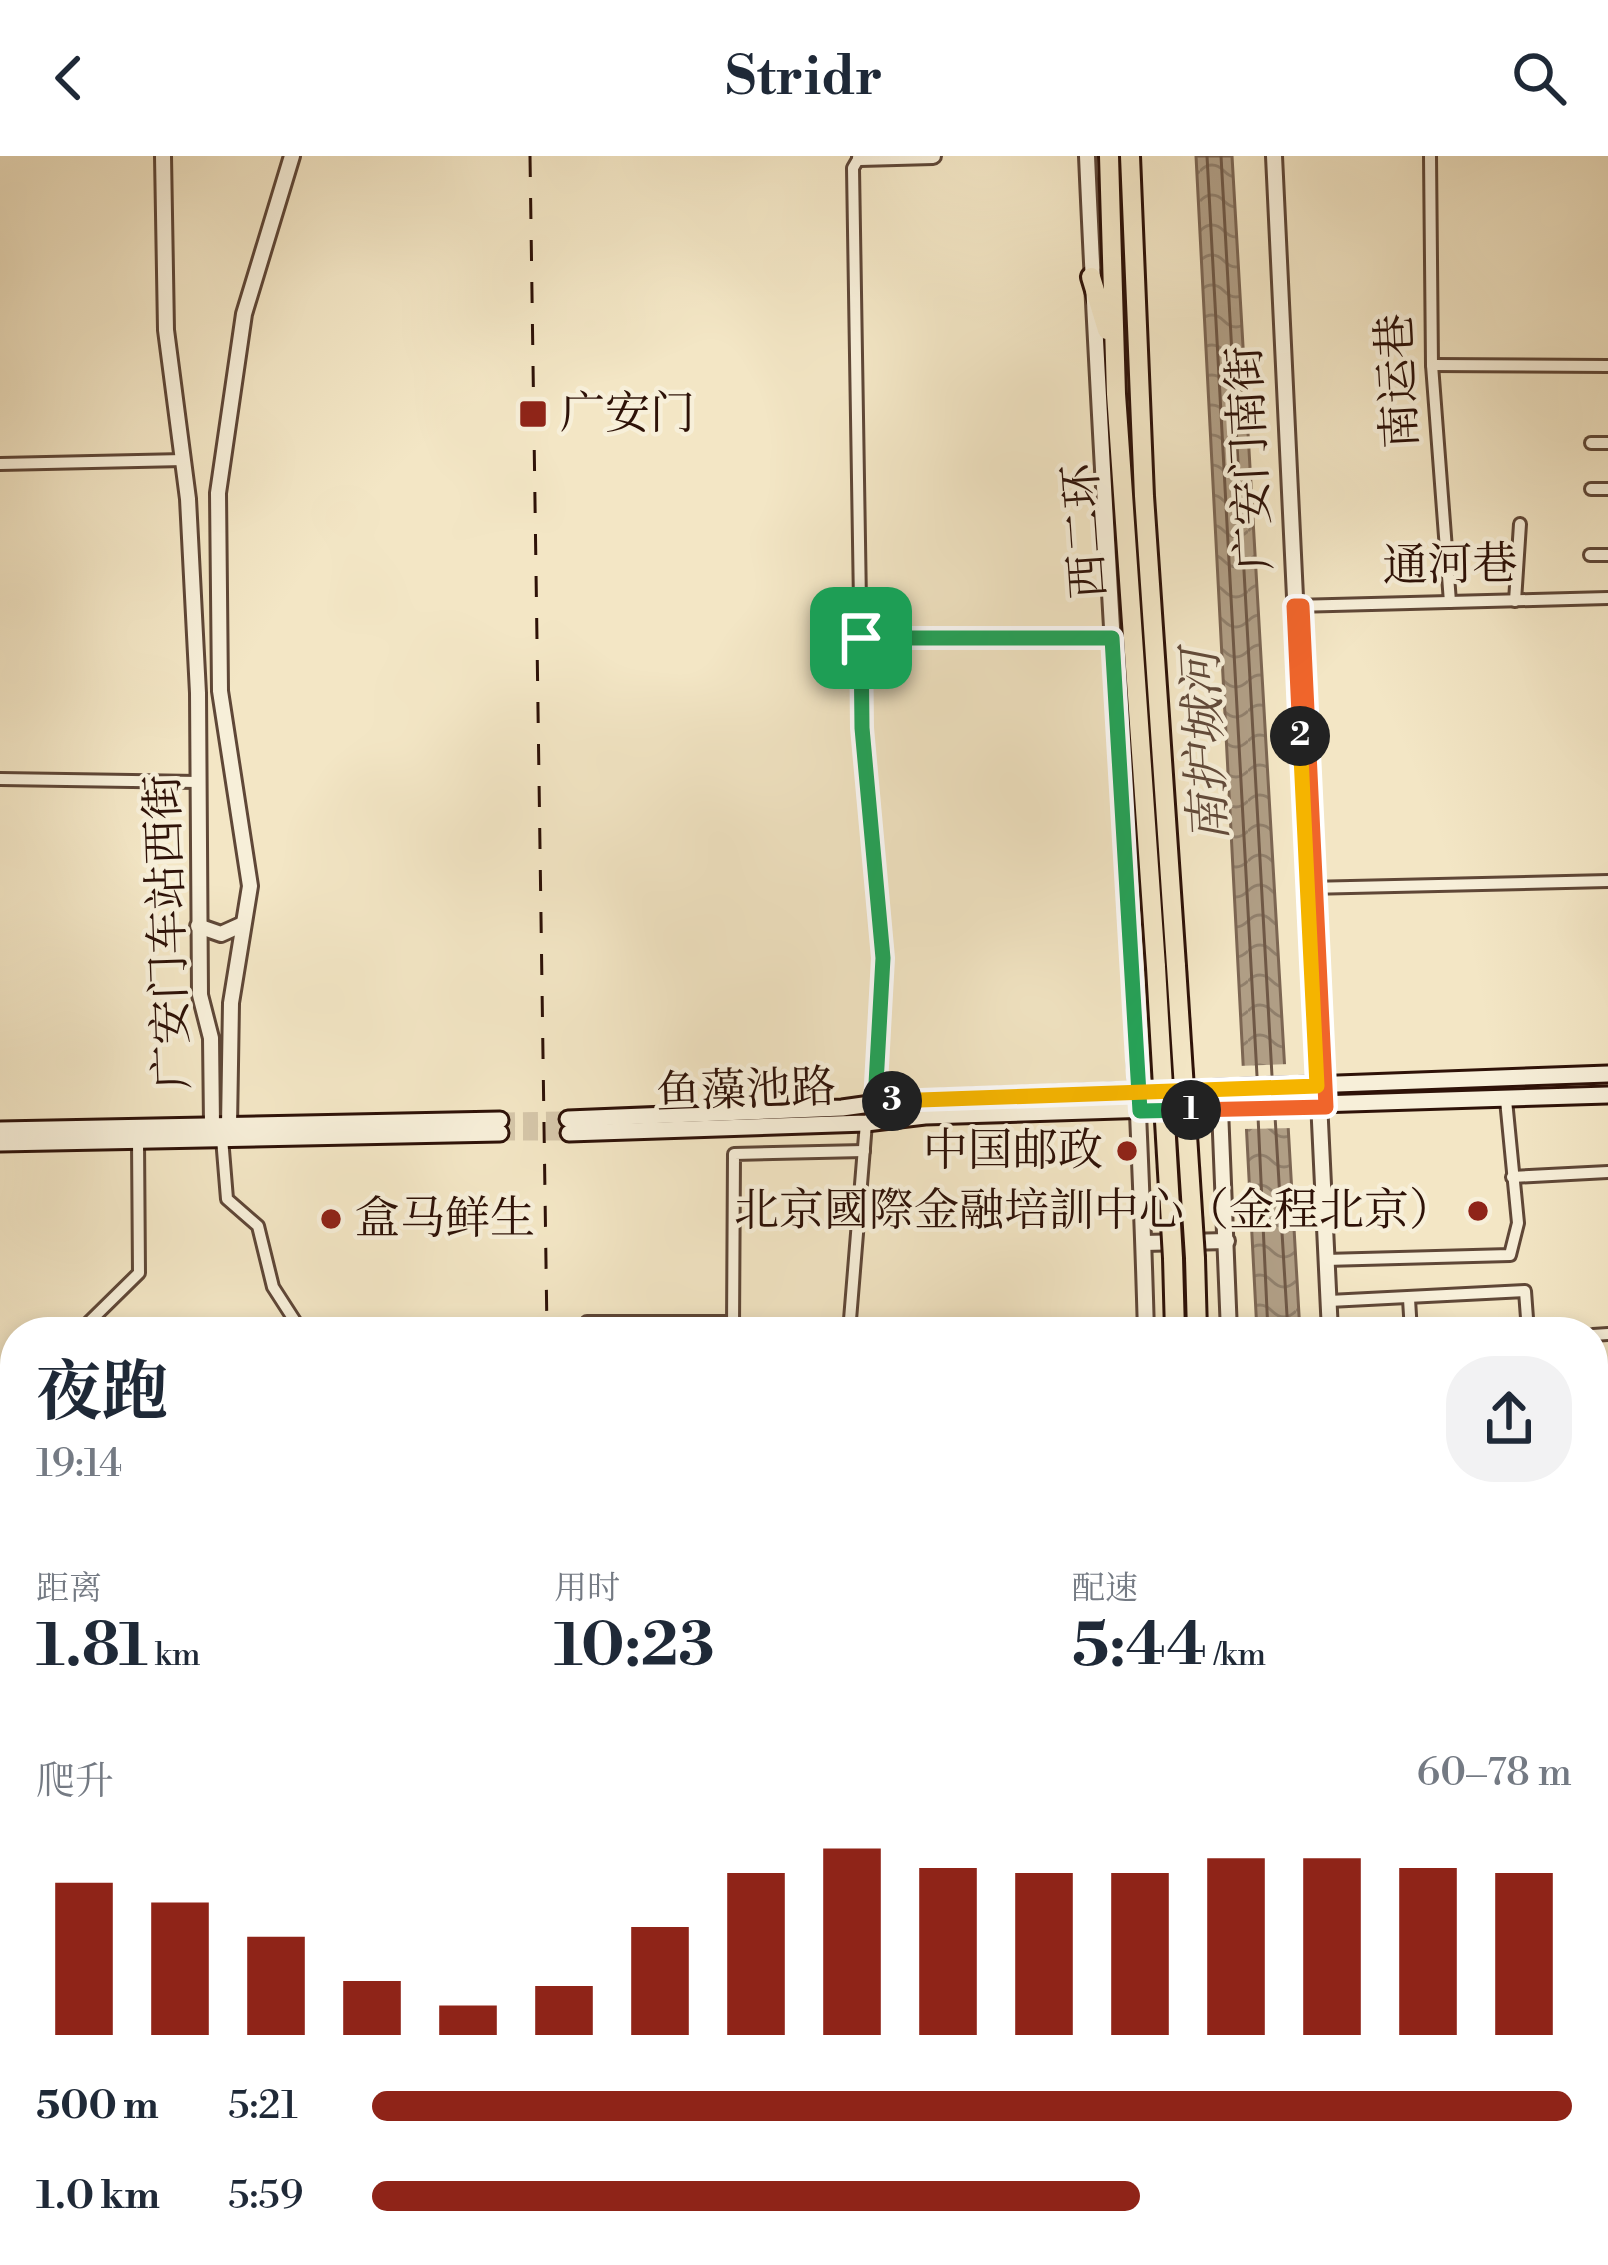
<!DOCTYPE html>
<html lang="zh">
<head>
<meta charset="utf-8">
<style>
	:root { --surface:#fff; --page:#f2f2f3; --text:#1f2937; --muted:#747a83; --accent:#8f2418 }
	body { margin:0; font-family:"Libre Bodoni","Noto Serif SC",serif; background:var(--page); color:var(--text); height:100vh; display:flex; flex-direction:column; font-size:45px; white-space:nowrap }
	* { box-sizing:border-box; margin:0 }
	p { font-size:39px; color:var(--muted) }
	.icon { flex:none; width:66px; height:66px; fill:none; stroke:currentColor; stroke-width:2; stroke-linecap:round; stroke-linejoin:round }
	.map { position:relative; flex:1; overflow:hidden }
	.details { position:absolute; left:0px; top:1161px; width:1608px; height:948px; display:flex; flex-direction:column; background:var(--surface); border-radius:48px 48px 0 0; box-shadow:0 6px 18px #0003 }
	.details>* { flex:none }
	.pin { position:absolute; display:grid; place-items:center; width:102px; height:102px; color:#fff; margin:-51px; border-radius:24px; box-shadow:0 6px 18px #0006 }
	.km { position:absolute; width:60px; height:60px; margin:-30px; border-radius:50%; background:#222; color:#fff; font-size:33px; line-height:60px; text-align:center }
	.round { display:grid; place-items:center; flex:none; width:126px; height:126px; border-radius:48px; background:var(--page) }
	.head { display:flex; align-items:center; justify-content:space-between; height:204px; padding:0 36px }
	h1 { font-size:66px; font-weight:700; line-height:90px }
	.figures { display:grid; grid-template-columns:repeat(3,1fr); gap:18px; height:204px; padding:12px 36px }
	.figures div { display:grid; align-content:center }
	.figures b { font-size:60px; font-weight:700 }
	.figures small { font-size:33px; font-weight:400 }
	.figures p { font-size:33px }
	.chart { height:336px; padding:24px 36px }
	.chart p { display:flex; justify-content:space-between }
	.chart svg { width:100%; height:216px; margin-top:12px; stroke:var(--accent); stroke-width:6 }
	ul { padding:0 36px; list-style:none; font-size:39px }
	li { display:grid; grid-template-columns:192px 144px 1fr; align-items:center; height:90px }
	li i { height:30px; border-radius:15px; background:var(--accent) }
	header { display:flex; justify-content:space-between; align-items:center; height:156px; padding:0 36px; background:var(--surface); font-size:54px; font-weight:700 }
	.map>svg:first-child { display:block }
	.grass { fill:url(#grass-dots); stroke:#806a56; stroke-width:3 }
	.water { fill:url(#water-waves); stroke:#7c6653; stroke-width:3 }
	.pier { fill:#f3e6c5 }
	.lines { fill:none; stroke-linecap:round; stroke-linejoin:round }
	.shore { stroke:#6f5846; stroke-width:3 }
	.minor-tunnel { stroke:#d5c6a9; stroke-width:10; stroke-dasharray:10 5; stroke-linecap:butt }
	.secondary-tunnel { stroke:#d5c6a9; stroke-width:15; stroke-dasharray:15 8; stroke-linecap:butt }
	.minor-casing { stroke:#5f4737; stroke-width:16 }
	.tertiary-casing { stroke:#5f4737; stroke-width:20 }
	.secondary-casing { stroke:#2e1208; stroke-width:21 }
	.trunk-casing { stroke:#2e1208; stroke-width:24 }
	.minor { stroke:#f7efd9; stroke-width:10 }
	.tertiary { stroke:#f7efd9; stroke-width:14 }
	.secondary { stroke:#f7efd9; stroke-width:15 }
	.trunk { stroke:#f3e6c5; stroke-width:18 }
	.rail { stroke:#2e1208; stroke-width:3; stroke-dasharray:21 21; stroke-linecap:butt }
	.trunk-bridge-casing { stroke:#2e1208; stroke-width:24; stroke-linecap:butt }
	.trunk-bridge { stroke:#f3e6c5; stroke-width:18 }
	.split-1-casing { stroke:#fff; stroke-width:24 }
	.split-2-casing { stroke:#fff; stroke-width:24 }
	.split-3-casing { stroke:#fff; stroke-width:24 }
	.split-4-casing { stroke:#fff; stroke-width:24 }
	.split-1 { stroke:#22a559; stroke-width:15 }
	.split-2 { stroke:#f0652b; stroke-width:15 }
	.split-3 { stroke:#f5b400; stroke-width:15 }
	.split-4 { stroke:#22a559; stroke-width:15 }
	.poi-dot { fill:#8f2418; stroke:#f7efd9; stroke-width:4.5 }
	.labels { text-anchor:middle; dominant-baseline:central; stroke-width:9; stroke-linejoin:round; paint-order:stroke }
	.street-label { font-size:45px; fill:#2e1208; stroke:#f7efd9 }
	.poi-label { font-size:45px; fill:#2e1208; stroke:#f7efd9; text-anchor:start }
	.water-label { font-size:48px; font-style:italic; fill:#624a3a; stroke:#f7efd9 }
</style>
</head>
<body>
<header><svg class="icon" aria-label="back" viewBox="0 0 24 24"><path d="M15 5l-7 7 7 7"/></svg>Stridr<svg class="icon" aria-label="search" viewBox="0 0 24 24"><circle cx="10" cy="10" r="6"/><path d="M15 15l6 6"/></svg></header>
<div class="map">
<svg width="1608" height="2109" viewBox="0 0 1608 2109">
	<defs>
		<pattern id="grass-dots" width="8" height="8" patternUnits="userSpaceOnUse" patternTransform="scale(3)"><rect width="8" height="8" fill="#d2c2a5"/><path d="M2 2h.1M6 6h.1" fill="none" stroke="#b5a68d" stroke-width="1.8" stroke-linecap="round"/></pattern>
		<pattern id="water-waves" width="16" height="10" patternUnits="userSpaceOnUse" patternTransform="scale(3)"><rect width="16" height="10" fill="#b09e85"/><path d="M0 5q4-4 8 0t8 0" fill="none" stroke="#907f6b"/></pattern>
	</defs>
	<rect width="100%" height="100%" fill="#f3e6c5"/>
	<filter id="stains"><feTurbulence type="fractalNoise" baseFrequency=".00167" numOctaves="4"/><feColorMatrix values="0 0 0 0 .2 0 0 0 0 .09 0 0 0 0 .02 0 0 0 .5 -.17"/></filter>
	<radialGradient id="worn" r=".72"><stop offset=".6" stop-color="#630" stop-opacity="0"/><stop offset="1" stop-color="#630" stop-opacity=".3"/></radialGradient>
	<!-- grass -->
	<polygon class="grass" points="1140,2094 1325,2094 1326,2109 1138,2109"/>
	<!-- water -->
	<polygon class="water" points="1196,0 1232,0 1300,1176 1257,1176"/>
	<!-- pier -->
	<polygon class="pier" points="1290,908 1294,972 1241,973 1238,910"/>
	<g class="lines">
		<!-- shore -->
		<g class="shore">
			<polyline points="1207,0 1257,920"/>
			<polyline points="1221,0 1272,920"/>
			<polyline points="1258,960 1268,1176"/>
			<polyline points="1275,960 1288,1176"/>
		</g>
		<!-- minor-tunnel -->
		<polyline class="minor-tunnel" points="558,1176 587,1166"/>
		<!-- secondary-tunnel -->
		<g class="secondary-tunnel">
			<polyline points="500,964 568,963"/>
			<polyline points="500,977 569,977"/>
		</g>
		<defs>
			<g id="minor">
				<polyline points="860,0 853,12 862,572 883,802 875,946"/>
				<polyline points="1430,0 1432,209 1450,446"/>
				<polyline points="1432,209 1608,210"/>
				<polyline points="1591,287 1608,287"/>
				<polyline points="0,308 184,304"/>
				<polyline points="1591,333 1608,333"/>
				<polyline points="1590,399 1608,399"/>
				<polyline points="1515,445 1520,368"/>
				<polyline points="1294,450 1608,442"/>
				<polyline points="861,482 1112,481"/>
				<polyline points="0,623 198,626"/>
				<polyline points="1307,732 1608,725"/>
				<polyline points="222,982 227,1043 258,1070 273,1131 302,1176"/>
				<polyline points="1512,1021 1608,1016"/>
				<polyline points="1325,1104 1510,1099 1518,1067 1506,944"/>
				<polyline points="1409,1143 1411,1176"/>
				<polyline points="1329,1145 1525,1135 1528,1176"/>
				<polyline points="587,1166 727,1166 733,1173"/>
				<polyline points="733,1173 734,998 864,995"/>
				<polyline points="79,1176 139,1117 138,984"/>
				<polyline points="849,1176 866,967"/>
				<polyline points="1593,1179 1608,1178"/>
				<polyline points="1593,1286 1608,1285"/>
				<polyline points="1593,1480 1608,1480"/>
				<polyline points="1593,1703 1608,1702"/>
				<polyline points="1593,1895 1608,1894"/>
				<polyline points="76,2094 76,2109"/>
				<polyline points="542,2109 542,2094"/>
			</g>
			<g id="tertiary">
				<polyline points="163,0 166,174 188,343 198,537 200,839 211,882 212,968 222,982 229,970 231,847 250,730 220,535 218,337 244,158 292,0"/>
				<path d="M1087,0C1104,392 1135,784 1146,1176"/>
				<polyline points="1274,0 1330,1176"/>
				<polyline points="860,2 933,0"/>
				<polyline points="198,770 221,778 241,769"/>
				<polyline points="1220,953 1229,1176"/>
				<polyline points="1144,1087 1227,1085"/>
				<polyline points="0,1455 15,1455"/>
				<polyline points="0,1691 15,1690"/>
				<polyline points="1402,2094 1403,2109"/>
				<polyline points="1069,2109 1070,2094"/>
			</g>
			<g id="secondary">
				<polyline points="568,963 842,952 899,944 1608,918"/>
				<polyline points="0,974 500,964"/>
				<polyline points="569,977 866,967 925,960 1608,939"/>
				<polyline points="0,987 500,977"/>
			</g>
			<g id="trunk">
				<polyline points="1109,0 1116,238 1156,811"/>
				<polyline points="1130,0 1144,340 1176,810"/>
				<polyline points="1091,121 1107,174"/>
				<polyline points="1173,1102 1175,1176"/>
				<polyline points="1195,1102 1197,1176"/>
				<polyline points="1101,2109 1102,2094"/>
				<polyline points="1138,2109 1139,2094"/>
			</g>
		</defs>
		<!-- minor casing -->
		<use href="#minor" class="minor-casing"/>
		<!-- tertiary casing -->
		<use href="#tertiary" class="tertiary-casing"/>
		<!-- secondary casing -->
		<use href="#secondary" class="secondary-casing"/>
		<!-- trunk casing -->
		<use href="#trunk" class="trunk-casing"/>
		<!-- minor -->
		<use href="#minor" class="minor"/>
		<!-- tertiary -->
		<use href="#tertiary" class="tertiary"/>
		<!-- secondary -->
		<use href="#secondary" class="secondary"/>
		<!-- trunk -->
		<use href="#trunk" class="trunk"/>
		<!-- rail -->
		<g class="rail">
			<polyline points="530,0 547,1176"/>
			<polyline points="512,2109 513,2094"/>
		</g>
		<defs>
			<g id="trunk-bridge">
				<polyline points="1176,810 1195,1102"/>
				<polyline points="1156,811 1173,1102"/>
			</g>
		</defs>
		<!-- trunk-bridge casing -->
		<use href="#trunk-bridge" class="trunk-bridge-casing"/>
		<!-- trunk-bridge -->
		<use href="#trunk-bridge" class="trunk-bridge"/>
	</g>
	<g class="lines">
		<defs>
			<polyline id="split-1" points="861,482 1112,482 1140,955 1191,954"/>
			<polyline id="split-2" points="1191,954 1326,951 1302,450 1294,450 1300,580"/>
			<polyline id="split-3" points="892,945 1317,930 1300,580"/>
			<polyline id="split-4" points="861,482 862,572 883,802 875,946 892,945"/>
		</defs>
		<!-- split-1 casing -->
		<use href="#split-1" class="split-1-casing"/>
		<!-- split-2 casing -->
		<use href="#split-2" class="split-2-casing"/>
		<!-- split-3 casing -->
		<use href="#split-3" class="split-3-casing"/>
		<!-- split-4 casing -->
		<use href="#split-4" class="split-4-casing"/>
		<!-- split-1 -->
		<use href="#split-1" class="split-1"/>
		<!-- split-2 -->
		<use href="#split-2" class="split-2"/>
		<!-- split-3 -->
		<use href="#split-3" class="split-3"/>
		<!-- split-4 -->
		<use href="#split-4" class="split-4"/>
	</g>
	<!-- markers -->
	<g class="poi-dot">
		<rect x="518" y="243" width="30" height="30" rx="6"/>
		<circle cx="1127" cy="995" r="12"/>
		<circle cx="1478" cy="1055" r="12"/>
		<circle cx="331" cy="1063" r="12"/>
	</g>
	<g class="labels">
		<!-- street labels -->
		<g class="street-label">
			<text transform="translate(1399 225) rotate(-93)">南运巷</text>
			<text transform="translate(1251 302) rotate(-93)">广安门南街</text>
			<text transform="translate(1086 375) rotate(-94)">西二环</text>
			<text transform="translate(1450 410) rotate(-1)">通河巷</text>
			<text transform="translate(169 776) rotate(-92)">广安门车站西街</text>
			<text transform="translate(746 935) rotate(-2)">鱼藻池路</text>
		</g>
		<!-- poi labels -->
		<g class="poi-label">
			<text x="560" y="258">广安门</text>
			<text x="1103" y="995" text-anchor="end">中国邮政</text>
			<text x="1454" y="1055" text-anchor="end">北京國際金融培訓中心（金程北京）</text>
			<text x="355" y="1063">盒马鲜生</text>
		</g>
		<!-- water labels -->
		<g class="water-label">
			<text transform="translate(1207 590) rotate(-93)">南护城河</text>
		</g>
	</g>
	<rect width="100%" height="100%" filter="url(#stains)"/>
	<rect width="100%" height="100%" fill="url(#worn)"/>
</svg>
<div class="pin" style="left:861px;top:482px;background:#1e9e55"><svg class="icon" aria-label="arrive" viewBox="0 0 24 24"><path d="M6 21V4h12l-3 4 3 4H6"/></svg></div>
<b class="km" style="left:1191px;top:954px">1</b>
<b class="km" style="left:1300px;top:580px">2</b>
<b class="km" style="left:892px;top:945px">3</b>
<section class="details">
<div class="head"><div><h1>夜跑</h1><p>19:14</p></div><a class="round"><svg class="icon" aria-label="share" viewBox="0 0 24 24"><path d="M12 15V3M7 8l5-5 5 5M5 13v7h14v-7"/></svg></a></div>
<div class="figures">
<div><p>距离</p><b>1.81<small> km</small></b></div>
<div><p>用时</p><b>10:23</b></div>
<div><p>配速</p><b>5:44<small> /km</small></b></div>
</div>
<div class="chart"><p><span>爬升</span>60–78 m</p>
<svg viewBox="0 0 160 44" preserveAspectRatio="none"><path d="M5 44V13M15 44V17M25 44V24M35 44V33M45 44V38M55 44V34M65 44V22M75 44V11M85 44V6M95 44V10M105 44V11M115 44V11M125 44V8M135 44V8M145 44V10M155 44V11"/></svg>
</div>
<ul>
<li><b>500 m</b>5:21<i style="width:100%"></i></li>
<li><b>1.0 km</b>5:59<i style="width:64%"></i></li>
</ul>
</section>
</div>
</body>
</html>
